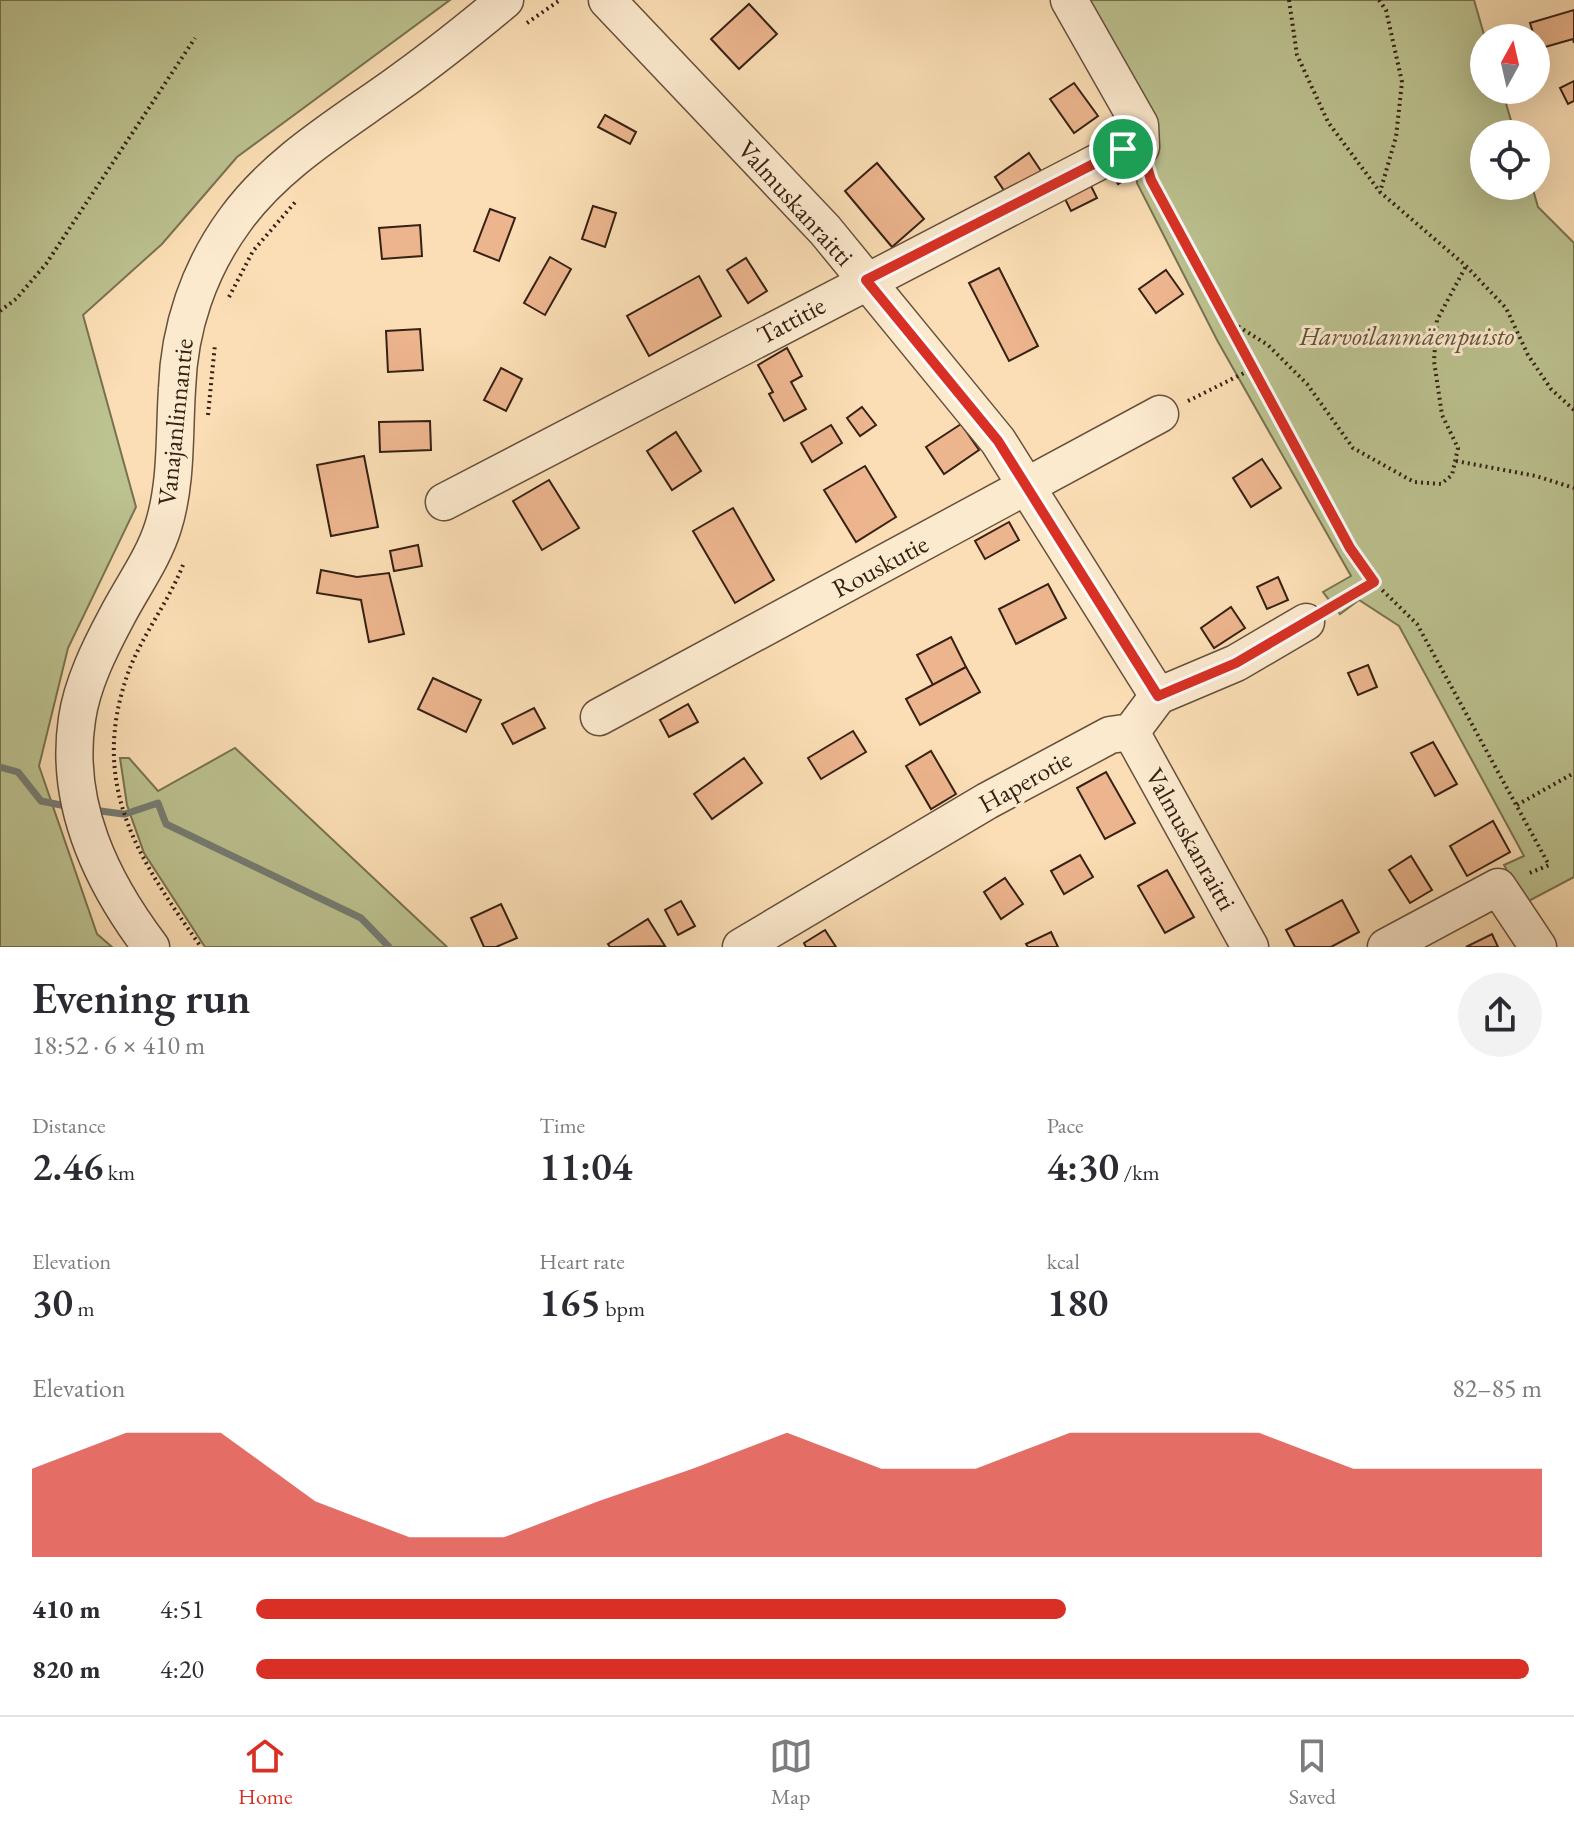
<!DOCTYPE html>
<html lang="en">
<head>
<meta charset="utf-8">
<style>
	:root { --surface:#fff; --page:#f2f2f3; --text:#2b2b33; --muted:#7c7c81; --line:#e1e1e2; --accent:#d93025 }
	body { margin:0; font-family:"EB Garamond",serif; background:var(--page); color:var(--text); height:100vh; display:flex; flex-direction:column; font-size:30px; white-space:nowrap }
	* { box-sizing:border-box; margin:0 }
	p { font-size:26px; color:var(--muted) }
	.icon { flex:none; width:44px; height:44px; fill:none; stroke:currentColor; stroke-width:2; stroke-linecap:round; stroke-linejoin:round }
	.map { position:relative; height:947px; overflow:hidden }
	.details { display:flex; flex-direction:column; background:var(--surface); flex:1 }
	.details>* { flex:none }
	.needle { width:52px; rotate:8deg }
	.buttons { position:absolute; left:1470px; top:24px; display:grid; gap:16px }
	.buttons a { display:grid; place-items:center; width:80px; height:80px; border-radius:50%; background:var(--surface); box-shadow:0 8px 32px #0002; font-size:40px }
	.pin { position:absolute; display:grid; place-items:center; width:68px; height:68px; color:#fff; margin:-34px; border:4px solid #fff; border-radius:50%; box-shadow:0 2px 8px #0007 }
	.round { display:grid; place-items:center; flex:none; width:84px; height:84px; border-radius:42px; background:var(--page) }
	.head { display:flex; align-items:center; justify-content:space-between; height:136px; padding:0 32px }
	h1 { font-size:44px; font-weight:600; line-height:60px }
	.metrics { display:grid; grid-template-columns:repeat(3,1fr); gap:12px; height:136px; padding:8px 32px }
	.metrics div { display:grid; align-content:center }
	.metrics b { font-size:40px; font-weight:600 }
	.metrics small { font-size:22px; font-weight:400 }
	.metrics p { font-size:22px }
	.chart { height:224px; padding:16px 32px }
	.chart p { display:flex; justify-content:space-between }
	.chart svg { width:100%; height:144px; margin-top:8px; fill:var(--accent); opacity:.7 }
	ul { padding:0 32px; list-style:none; font-size:26px }
	li { display:grid; grid-template-columns:128px 96px 1fr; align-items:center; height:60px }
	li i { height:20px; border-radius:10px; background:var(--accent) }
	.tab-bar { display:flex; justify-content:space-around; align-items:center; height:112px; border-top:2px solid var(--line); background:var(--surface); font-size:22px; color:var(--muted) }
	.tab-bar a { display:grid; justify-items:center; gap:4px }
	.tab-bar .active { color:var(--accent) }
	.map>svg:first-child { display:block }
	.green { fill:#bcc290; stroke:#797252; stroke-width:2 }
	.lines { fill:none; stroke-linecap:round; stroke-linejoin:round }
	.stream { stroke:#767d74; stroke-width:7 }
	.building { fill:#edb58e; stroke:#362114; stroke-width:2 }
	.minor-casing { stroke:#67503c; stroke-width:39 }
	.path { stroke:#362114; stroke-width:4; stroke-dasharray:2 4; stroke-linecap:butt }
	.minor { stroke:#fceacf; stroke-width:36 }
	.route-casing { stroke:#fff; stroke-width:16 }
	.route { stroke:#d93025; stroke-width:10 }
	.labels { text-anchor:middle; dominant-baseline:central; stroke-width:6; stroke-linejoin:round; paint-order:stroke }
	.street-label { font-size:26px; fill:#362114; stroke:#fceacf }
	.park-label { font-size:26px; font-style:italic; fill:#5e5139; stroke:#fceacf }
</style>
</head>
<body>
<div class="map">
<svg width="1574" height="947" viewBox="0 0 1574 947">
	<rect width="100%" height="100%" fill="#fbdeb5"/>
	<filter id="stains"><feTurbulence type="fractalNoise" baseFrequency=".0025" numOctaves="4"/><feColorMatrix values="0 0 0 0 .2 0 0 0 0 .09 0 0 0 0 .02 0 0 0 .5 -.17"/></filter>
	<radialGradient id="worn" r=".72"><stop offset=".6" stop-color="#630" stop-opacity="0"/><stop offset="1" stop-color="#630" stop-opacity=".3"/></radialGradient>
	<!-- green -->
	<g class="green">
		<polygon points="0,0 450,0 237,157 162,244 83,315 136,507 68,648 39,766 97,934 112,947 0,947"/>
		<polygon points="1080,0 1474,0 1485,38 1484,90 1502,90 1515,134 1484,134 1484,186 1532,186 1538,207 1574,243 1574,877 1525,903 1504,865 1524,856 1399,626 1359,600 1340,614 1323,592 1351,576 1217,340 1137,183 1135,154"/>
		<polygon points="235,748 447,947 205,947 144,853 127,805 120,758 129,758 158,791"/>
	</g>
	<g class="lines">
		<!-- stream -->
		<g class="stream">
			<polyline points="0,767 18,772 41,801 71,807"/>
			<polyline points="93,810 123,814"/>
			<polyline points="125,814 158,803 166,824 361,918 389,947"/>
		</g>
	</g>
	<!-- building -->
	<g class="building">
		<polygon points="749,4 777,34 739,69 711,39"/>
		<polygon points="1574,10 1574,43 1573,39 1538,49 1530,23"/>
		<polygon points="1574,81 1574,101 1568,104 1560,88"/>
		<polygon points="1074,83 1098,116 1074,133 1050,99"/>
		<polygon points="605,115 636,132 630,144 598,127"/>
		<polygon points="1029,153 1041,171 1007,195 995,177"/>
		<polygon points="1129,162 1136,173 1118,184 1111,172"/>
		<polygon points="877,163 924,219 892,247 845,191"/>
		<polygon points="1090,184 1097,198 1071,211 1064,197"/>
		<polygon points="593,206 616,213 605,247 582,239"/>
		<polygon points="490,209 515,218 499,261 474,251"/>
		<polygon points="420,225 422,256 382,259 379,228"/>
		<polygon points="550,257 571,269 545,315 524,303"/>
		<polygon points="746,258 767,291 748,303 727,270"/>
		<polygon points="999,268 1038,346 1009,361 969,283"/>
		<polygon points="1166,270 1183,294 1156,313 1139,289"/>
		<polygon points="699,276 721,316 649,356 627,316"/>
		<polygon points="420,329 423,370 388,372 386,331"/>
		<polygon points="787,348 802,376 791,382 806,409 784,421 769,394 773,392 758,365"/>
		<polygon points="501,368 522,379 506,411 484,400"/>
		<polygon points="862,407 876,425 860,436 847,418"/>
		<polygon points="430,421 431,450 380,452 379,422"/>
		<polygon points="961,424 979,450 944,474 926,447"/>
		<polygon points="831,425 842,443 812,462 801,443"/>
		<polygon points="676,432 701,471 672,490 647,451"/>
		<polygon points="364,456 378,527 331,536 317,465"/>
		<polygon points="1262,459 1281,488 1251,507 1233,478"/>
		<polygon points="865,466 896,517 856,542 824,490"/>
		<polygon points="549,480 579,528 542,550 513,501"/>
		<polygon points="733,508 774,580 735,603 693,531"/>
		<polygon points="1009,522 1019,540 985,559 975,541"/>
		<polygon points="418,545 422,566 394,571 390,551"/>
		<polygon points="321,570 357,577 389,573 404,634 369,642 361,600 317,593"/>
		<polygon points="1278,577 1288,600 1267,609 1257,587"/>
		<polygon points="1048,584 1066,618 1016,644 999,609"/>
		<polygon points="1231,607 1245,628 1214,648 1201,628"/>
		<polygon points="951,637 966,667 933,685 917,655"/>
		<polygon points="1368,665 1377,687 1358,695 1348,673"/>
		<polygon points="966,667 980,692 920,725 906,699"/>
		<polygon points="433,678 481,700 466,732 418,709"/>
		<polygon points="688,704 698,722 669,737 660,720"/>
		<polygon points="534,708 545,728 513,744 502,724"/>
		<polygon points="853,731 866,752 821,779 808,758"/>
		<polygon points="1433,742 1457,784 1435,796 1411,753"/>
		<polygon points="931,751 956,794 931,809 906,766"/>
		<polygon points="744,758 762,783 712,819 694,794"/>
		<polygon points="1106,772 1135,823 1105,839 1077,788"/>
		<polygon points="1493,821 1510,852 1467,876 1450,846"/>
		<polygon points="1080,855 1093,877 1064,894 1051,871"/>
		<polygon points="1411,856 1432,890 1410,903 1389,870"/>
		<polygon points="1167,870 1194,917 1165,933 1138,886"/>
		<polygon points="1005,878 1023,904 1001,919 984,892"/>
		<polygon points="1342,900 1359,932 1331,947 1295,947 1286,930"/>
		<polygon points="681,901 695,926 678,935 665,910"/>
		<polygon points="501,904 517,938 496,947 484,947 471,918"/>
		<polygon points="648,919 665,946 610,947 608,944"/>
		<polygon points="825,930 836,947 806,947 804,943"/>
		<polygon points="1051,932 1058,947 1028,947 1026,944"/>
		<polygon points="1492,934 1498,947 1466,947"/>
	</g>
	<g class="lines">
		<defs>
			<g id="minor">
				<polyline points="607,0 825,230 998,441 1158,696"/>
				<polyline points="444,502 1123,149 1141,147 1140,125 1069,0"/>
				<polyline points="599,717 1160,414"/>
				<polyline points="1131,732 1250,947"/>
				<path d="M151,947C101,881 64,804 77,719C82,684 100,648 116,618C132,587 153,559 163,527C177,483 174,434 177,389C179,328 199,269 235,220C276,163 339,126 396,85C434,58 469,30 505,0"/>
				<polyline points="741,947 987,801 1110,735 1131,732 1158,696 1236,663 1306,622"/>
				<polyline points="1386,947 1498,887 1538,947"/>
			</g>
		</defs>
		<!-- minor casing -->
		<use href="#minor" class="minor-casing"/>
		<!-- path -->
		<g class="path">
			<polyline points="1289,0 1297,55 1328,122 1380,192 1466,266 1506,308 1528,355 1551,389 1574,410"/>
			<polyline points="1379,0 1386,10 1402,82 1396,137 1380,192"/>
			<polyline points="527,23 560,0"/>
			<polyline points="1150,176 1350,548 1374,582"/>
			<polyline points="229,297 253,251 297,200"/>
			<polyline points="0,311 16,299 46,264 195,38"/>
			<polyline points="1228,320 1268,345 1307,384 1353,448 1414,482 1441,484 1452,475 1458,448 1442,415 1434,361 1437,320 1466,266"/>
			<polyline points="1188,401 1254,368"/>
			<polyline points="208,415 215,344"/>
			<polyline points="1456,461 1536,476 1574,488"/>
			<path d="M183,565C168,603 142,635 128,673C88,786 139,859 201,947"/>
			<polyline points="1332,606 1374,582 1417,624 1549,865 1527,874"/>
			<polyline points="1517,805 1574,773"/>
		</g>
		<!-- minor -->
		<use href="#minor" class="minor"/>
	</g>
	<g class="lines">
		<defs>
			<polygon id="route" points="1141,147 1151,180 1350,548 1374,582 1236,663 1158,696 998,441 866,280 1123,149"/>
		</defs>
		<!-- route casing -->
		<use href="#route" class="route-casing"/>
		<!-- route -->
		<use href="#route" class="route"/>
	</g>
	<g class="labels">
		<!-- street labels -->
		<g class="street-label">
			<text transform="translate(796 203) rotate(48)">Valmuskanraitti</text>
			<text transform="translate(791 320) rotate(-28)">Tattitie</text>
			<text transform="translate(175 422) rotate(-84)">Vanajanlinnantie</text>
			<text transform="translate(880 566) rotate(-28)">Rouskutie</text>
			<text transform="translate(1025 781) rotate(-29)">Haperotie</text>
			<text transform="translate(1191 839) rotate(61)">Valmuskanraitti</text>
		</g>
		<!-- park labels -->
		<g class="park-label">
			<text x="1407" y="336">Harvoilanmäenpuisto</text>
		</g>
	</g>
	<rect width="100%" height="100%" filter="url(#stains)"/>
	<rect width="100%" height="100%" fill="url(#worn)"/>
</svg>
<div class="buttons">
<a><svg class="needle" viewBox="-14 -14 28 28"><path d="M0-13l5 13h-10z" fill="#e53935"/><path d="M0 13l5-13h-10z" fill="#7c7c81"/></svg></a>
<a><svg class="icon" aria-label="locate" viewBox="0 0 24 24"><circle cx="12" cy="12" r="6"/><path d="M12 2v4M12 18v4M2 12h4M18 12h4"/></svg></a>
</div>
<div class="pin" style="left:1123px;top:149px;background:#1e9e55"><svg class="icon" aria-label="arrive" viewBox="0 0 24 24"><path d="M6 21V4h12l-3 4 3 4H6"/></svg></div>
</div>
<section class="details">
<div class="head"><div><h1>Evening run</h1><p>18:52 · 6 × 410 m</p></div><a class="round"><svg class="icon" aria-label="share" viewBox="0 0 24 24"><path d="M12 15V3M7 8l5-5 5 5M5 13v7h14v-7"/></svg></a></div>
<div class="metrics">
<div><p>Distance</p><b>2.46<small> km</small></b></div>
<div><p>Time</p><b>11:04</b></div>
<div><p>Pace</p><b>4:30<small> /km</small></b></div>
</div>
<div class="metrics">
<div><p>Elevation</p><b>30<small> m</small></b></div>
<div><p>Heart rate</p><b>165<small> bpm</small></b></div>
<div><p>kcal</p><b>180</b></div>
</div>
<div class="chart"><p><span>Elevation</span>82–85 m</p>
<svg viewBox="0 0 160 44" preserveAspectRatio="none"><path d="M0 44V17L10 6L20 6L30 27L40 38L50 38L60 27L70 17L80 6L90 17L100 17L110 6L120 6L130 6L140 17L150 17L160 17V44z"/></svg>
</div>
<ul>
<li><b>410 m</b>4:51<i style="width:63%"></i></li>
<li><b>820 m</b>4:20<i style="width:99%"></i></li>
</ul>
</section>
<nav class="tab-bar">
<a class="active"><svg class="icon" aria-label="home" viewBox="0 0 24 24"><path d="M3 11l9-7 9 7M6 9v11h12V9"/></svg>Home</a>
<a><svg class="icon" aria-label="map" viewBox="0 0 24 24"><path d="M3 6l6-2 6 2 6-2v14l-6 2-6-2-6 2zM9 4v14M15 6v14"/></svg>Map</a>
<a><svg class="icon" aria-label="saved" viewBox="0 0 24 24"><path d="M7 4h10v16l-5-4-5 4z"/></svg>Saved</a>
</nav>
</body>
</html>
